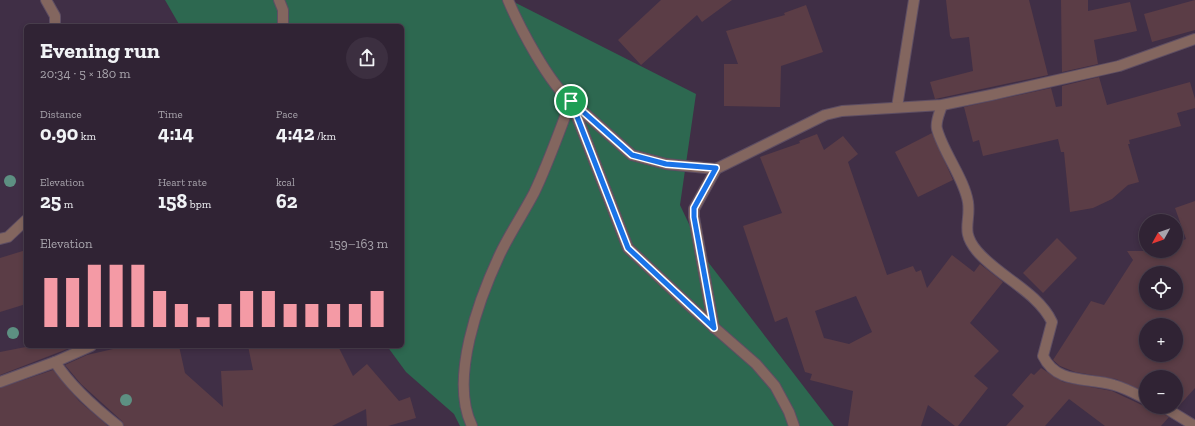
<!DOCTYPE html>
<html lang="en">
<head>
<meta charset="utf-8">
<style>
	:root { --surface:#302334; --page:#3c2f40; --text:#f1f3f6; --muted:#a8a4ac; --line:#4b404f; --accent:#f49aa5 }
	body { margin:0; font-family:"Zilla Slab",serif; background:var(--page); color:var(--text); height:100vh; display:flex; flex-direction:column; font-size:15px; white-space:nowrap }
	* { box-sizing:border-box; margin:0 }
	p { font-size:13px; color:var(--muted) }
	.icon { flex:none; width:22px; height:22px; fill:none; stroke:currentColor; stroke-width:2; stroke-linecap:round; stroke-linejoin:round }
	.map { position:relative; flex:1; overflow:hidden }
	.drawer { position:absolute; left:24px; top:24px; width:380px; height:324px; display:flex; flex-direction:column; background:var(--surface); border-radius:6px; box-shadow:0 2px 6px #0003,0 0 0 1px var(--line) }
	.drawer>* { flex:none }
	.needle { width:26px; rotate:230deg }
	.buttons { position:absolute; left:1139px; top:214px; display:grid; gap:8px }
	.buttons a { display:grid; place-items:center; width:44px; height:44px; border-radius:50%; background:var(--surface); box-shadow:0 2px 6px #0003,0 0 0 1px var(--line); font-size:20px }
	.pin { position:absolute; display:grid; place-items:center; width:34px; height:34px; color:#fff; margin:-17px; border:2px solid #fff; border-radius:50%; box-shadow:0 1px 4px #0007 }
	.round { display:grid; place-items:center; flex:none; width:42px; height:42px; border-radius:21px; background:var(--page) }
	.head { display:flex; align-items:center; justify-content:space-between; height:68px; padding:0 16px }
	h1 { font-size:22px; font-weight:700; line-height:30px }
	.stats { display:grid; grid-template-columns:repeat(3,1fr); gap:6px; height:68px; padding:4px 16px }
	.stats div { display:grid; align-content:center }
	.stats b { font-size:20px; font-weight:700 }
	.stats small { font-size:11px; font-weight:400 }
	.stats p { font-size:11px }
	.chart { height:112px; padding:8px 16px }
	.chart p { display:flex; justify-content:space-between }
	.chart svg { width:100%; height:72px; margin-top:4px; stroke:var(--accent); stroke-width:6 }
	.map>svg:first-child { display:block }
	.green { fill:#2d6850 }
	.building { fill:#5b3d46; fill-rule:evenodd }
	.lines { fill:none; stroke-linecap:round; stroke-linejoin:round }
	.minor-casing { stroke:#5e4e63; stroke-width:12 }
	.minor { stroke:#83665f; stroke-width:10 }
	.tree { fill:#5d9082 }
	.route-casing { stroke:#fff; stroke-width:8 }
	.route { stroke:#1a73e8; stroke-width:5 }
</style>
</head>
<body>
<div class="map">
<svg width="1195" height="426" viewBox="0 0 1195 426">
	<rect width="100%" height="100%" fill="#402f46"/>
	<!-- green -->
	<polygon class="green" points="165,0 510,0 696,94 680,205 705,258 834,426 460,426 454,414 406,372 387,346 402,346 402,26 180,26"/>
	<!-- building -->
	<g class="building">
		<polygon points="661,0 732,0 702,22 697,15 641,65 618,40"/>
		<polygon points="946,0 1029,0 1048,75 935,99 930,82 973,71 969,37 952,39 950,36"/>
		<polygon points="1061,0 1088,0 1088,11 1130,2 1137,31 1094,40 1098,64 1062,72"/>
		<polygon points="1195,0 1195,30 1152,42 1144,14"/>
		<polygon points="806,5 823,52 781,66 780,107 724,106 724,64 738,64 726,31 785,15 784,13"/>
		<polygon points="1099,77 1107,105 1190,82 1195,99 1195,108 1177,113 1181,126 1129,140 1130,144 1128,144 1139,182 1128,185 1112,199 1093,208 1070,212 1064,152 1061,152 1058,139 983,156 979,140 973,142 964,107 1051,88 1056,107 1062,106 1062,86"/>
		<polygon points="932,133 953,180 918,197 895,152"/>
		<path d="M817,134L824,150L843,136L858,154L848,162L887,275L913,266L916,272L921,270L927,288L952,255L974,272L980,264L1003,282L970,323L999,351L974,376L988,388L958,426H955L928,405L921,426H848L853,391L810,380L812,374L805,372L787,317L775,322L743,226L782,213L760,157L800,143L799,141ZM856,296L872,332L849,344L824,338L815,311Z"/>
		<path d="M1195,201V388L1177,408L1176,377H1146V392L1116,379L1075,372L1060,366L1053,360L1091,301L1104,305L1133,260L1127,251H1176V243L1186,239L1175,208ZM1146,273H1176V303H1146ZM1146,325H1176V355H1146Z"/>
		<polygon points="1057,238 1077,258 1043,293 1023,273"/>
		<polygon points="26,250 26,304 0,312 0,258"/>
		<polygon points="31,346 75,346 0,375 0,352"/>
		<polygon points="126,346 179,346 185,373 223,407 221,371 253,370 248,346 338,346 353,376 367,364 399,401 410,397 416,418 388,426 367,426 366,409 332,426 124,426 122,421 81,384 65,365 87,355"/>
		<polygon points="1041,368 1063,382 1112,391 1146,407 1158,407 1160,412 1169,417 1161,426 1105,426 1069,399 1045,426 1006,426 1024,406 1012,395 1031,373 1034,375"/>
		<polygon points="53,370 79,401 108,426 0,426 0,388"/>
	</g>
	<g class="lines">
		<defs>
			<g id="minor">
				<polyline points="46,0 55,16 55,26"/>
				<polyline points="279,0 283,10 283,26"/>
				<path d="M508,0C519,26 549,84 571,101L628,248L692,308L756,364L775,386L789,412L794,426"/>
				<path d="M942,105C940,112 935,122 937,129C943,152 964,178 968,202C971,222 960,231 977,251C998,276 1038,292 1052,322L1043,356C1057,385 1088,377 1114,385C1125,388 1136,394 1146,399"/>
				<polyline points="897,107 914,0"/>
				<polyline points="0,239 8,237 26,220"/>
				<polyline points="714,328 694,217 694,209 716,169"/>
				<polyline points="55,362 91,346"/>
				<path d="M0,382L55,362C71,387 95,408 118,426"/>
				<polyline points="1164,407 1195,426"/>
				<path d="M472,426C449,379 479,299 500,254C510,233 523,214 534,193C548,164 559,132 571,101L632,155L666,164L716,169L825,115L842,111L942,105L991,95L1119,66L1195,39"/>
			</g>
		</defs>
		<!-- minor casing -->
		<use href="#minor" class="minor-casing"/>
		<!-- minor -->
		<use href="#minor" class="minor"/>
	</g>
	<!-- trees -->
	<g class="tree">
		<circle cx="10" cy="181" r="6"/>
		<circle cx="13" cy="333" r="6"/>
		<circle cx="126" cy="400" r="6"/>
	</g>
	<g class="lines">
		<defs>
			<polygon id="route" points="571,101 632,155 666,164 716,168 694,208 694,217 714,328 628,248"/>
		</defs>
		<!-- route casing -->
		<use href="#route" class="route-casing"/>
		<!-- route -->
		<use href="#route" class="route"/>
	</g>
</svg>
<div class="buttons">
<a><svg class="needle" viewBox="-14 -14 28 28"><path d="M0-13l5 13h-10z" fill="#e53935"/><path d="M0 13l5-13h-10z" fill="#a8a4ac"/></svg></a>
<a><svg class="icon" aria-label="locate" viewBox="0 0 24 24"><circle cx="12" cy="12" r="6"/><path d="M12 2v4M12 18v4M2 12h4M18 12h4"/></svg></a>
<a>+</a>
<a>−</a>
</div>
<div class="pin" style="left:571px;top:101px;background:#1e9e55"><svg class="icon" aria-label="arrive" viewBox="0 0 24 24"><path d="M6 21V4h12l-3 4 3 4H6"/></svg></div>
<section class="drawer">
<div class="head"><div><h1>Evening run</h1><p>20:34 · 5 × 180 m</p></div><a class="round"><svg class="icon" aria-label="share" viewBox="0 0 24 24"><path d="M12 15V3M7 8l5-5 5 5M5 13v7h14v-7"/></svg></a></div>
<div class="stats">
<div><p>Distance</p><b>0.90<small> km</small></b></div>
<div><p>Time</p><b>4:14</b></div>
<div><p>Pace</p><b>4:42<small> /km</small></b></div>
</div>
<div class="stats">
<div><p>Elevation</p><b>25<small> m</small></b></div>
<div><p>Heart rate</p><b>158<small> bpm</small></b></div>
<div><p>kcal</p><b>62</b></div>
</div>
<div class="chart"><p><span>Elevation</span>159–163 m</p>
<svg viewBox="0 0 160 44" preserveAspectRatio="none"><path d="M5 44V14M15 44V14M25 44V6M35 44V6M45 44V6M55 44V22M65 44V30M75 44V38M85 44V30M95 44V22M105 44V22M115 44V30M125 44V30M135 44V30M145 44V30M155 44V22"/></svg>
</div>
</section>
</div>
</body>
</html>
